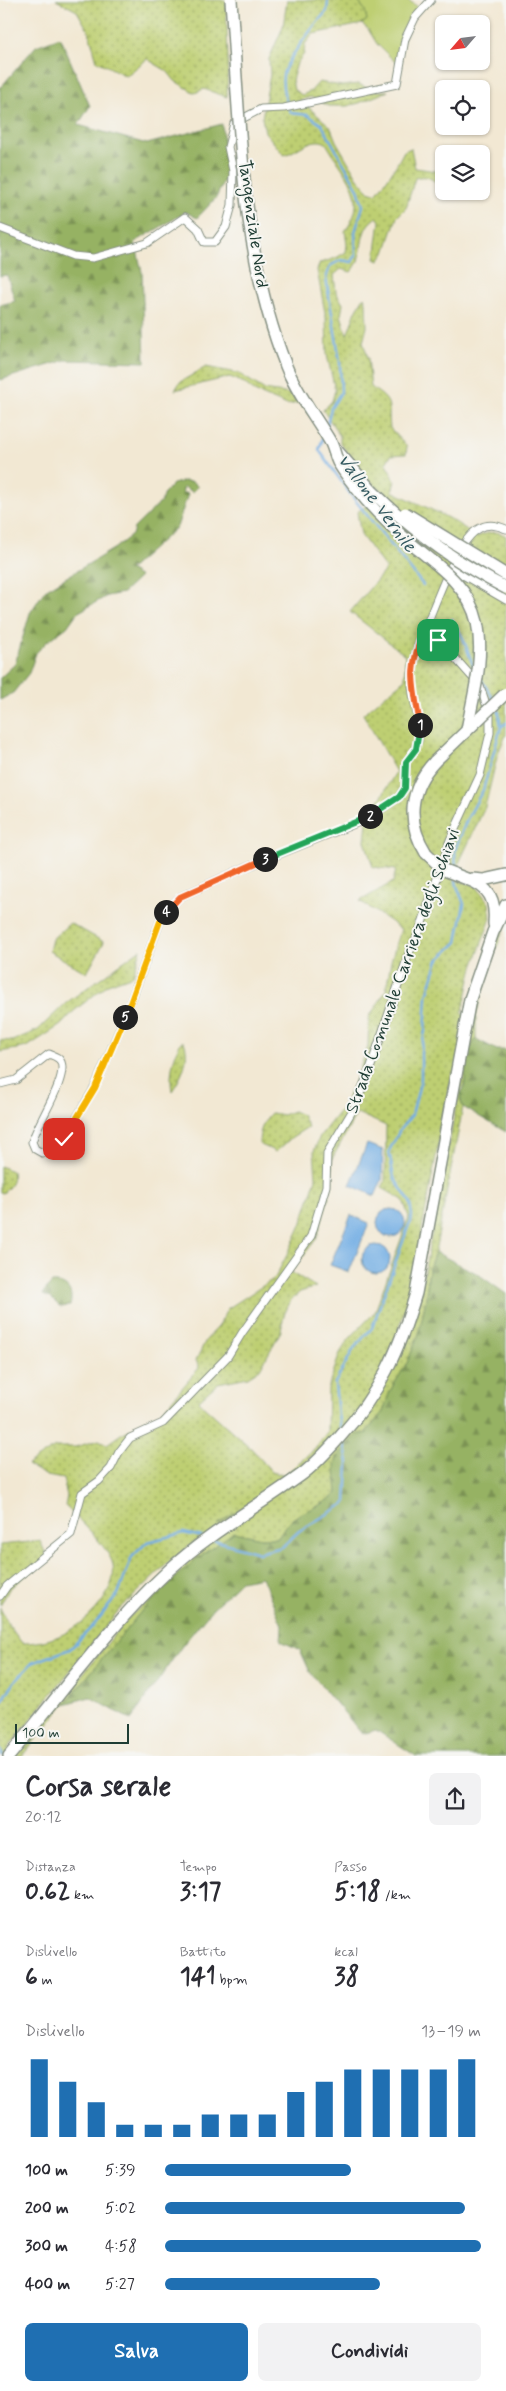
<!DOCTYPE html>
<html lang="it">
<head>
<meta charset="utf-8">
<style>
	:root { --surface:#fff; --page:#f2f2f3; --text:#2b2b33; --muted:#7c7c81; --accent:#1f6fb2 }
	body { margin:0; font-family:Mynerve,sans-serif; background:var(--page); color:var(--text); height:100vh; display:flex; flex-direction:column; font-size:19px; white-space:nowrap }
	* { box-sizing:border-box; margin:0 }
	p { font-size:16px; color:var(--muted) }
	.icon { flex:none; width:28px; height:28px; fill:none; stroke:currentColor; stroke-width:2; stroke-linecap:round; stroke-linejoin:round }
	.map { position:relative; height:1756px; overflow:hidden }
	.sheet { display:flex; flex-direction:column; background:var(--surface); flex:1 }
	.sheet>* { flex:none }
	.needle { width:32px; rotate:242deg }
	.buttons { position:absolute; left:435px; top:15px; display:grid; gap:10px }
	.buttons a { display:grid; place-items:center; width:55px; height:55px; border-radius:8px; background:var(--surface); box-shadow:0 1px 4px #0004; font-size:25px }
	.scale { position:absolute; left:15px; bottom:12px; width:114px; box-sizing:border-box; padding-left:5px; border:2px solid #1f3d34; border-top:0; font-size:14px; line-height:18px; white-space:nowrap; color:#1f3d34; -webkit-text-stroke:4px #f6f6f2; paint-order:stroke }
	.pin { position:absolute; display:grid; place-items:center; width:42px; height:42px; color:#fff; margin:-21px; border-radius:10px; box-shadow:0 2px 8px #0006 }
	.km { position:absolute; width:25px; height:25px; margin:-12px; border-radius:50%; background:#222; color:#fff; font-size:14px; line-height:25px; text-align:center }
	.round { display:grid; place-items:center; flex:none; width:52px; height:52px; border-radius:8px; background:var(--page) }
	.summary { display:flex; align-items:center; justify-content:space-between; height:85px; padding:0 25px }
	h1 { font-size:28px; font-weight:700; line-height:38px }
	.metrics { display:grid; grid-template-columns:repeat(3,1fr); gap:8px; height:85px; padding:5px 25px }
	.metrics div { display:grid; align-content:center }
	.metrics b { font-size:25px; font-weight:700 }
	.metrics small { font-size:14px; font-weight:400 }
	.metrics p { font-size:14px }
	.chart { height:140px; padding:10px 25px }
	.chart p { display:flex; justify-content:space-between }
	.chart svg { width:100%; height:90px; margin-top:5px; stroke:var(--accent); stroke-width:6 }
	.button { display:flex; gap:10px; margin-top:auto; padding:10px 25px }
	.button a { flex:1; height:58px; border-radius:8px; background:var(--accent); color:#fff; font-size:20px; font-weight:700; line-height:58px; text-align:center }
	.button a+a { background:var(--page); color:var(--text) }
	ul { padding:0 25px; list-style:none; font-size:16px }
	li { display:grid; grid-template-columns:80px 60px 1fr; align-items:center; height:38px }
	li i { height:12px; border-radius:6px; background:var(--accent) }
	.map>svg:first-child { display:block }
	.grass { fill:url(#grass-dots); stroke:#6e8653; fill-rule:evenodd }
	.forest { fill:url(#forest-firs); stroke:#5a784c }
	.garden { fill:#becf72; stroke:#6e8653 }
	.water { fill:#73aee4; stroke:#49768c }
	.lines { fill:none; stroke-linecap:round; stroke-linejoin:round }
	.stream { stroke:#73aee4; stroke-width:2.5 }
	.street-casing { stroke:#889284; stroke-width:9 }
	.primary-casing { stroke:#889284; stroke-width:14 }
	.street { stroke:#fff; stroke-width:7 }
	.primary { stroke:#fff; stroke-width:11 }
	.primary-bridge-casing { stroke:#889284; stroke-width:14; stroke-linecap:butt }
	.primary-bridge { stroke:#fff; stroke-width:11 }
	.split-1-casing { stroke:#fff; stroke-width:10 }
	.split-2-casing { stroke:#fff; stroke-width:10 }
	.split-3-casing { stroke:#fff; stroke-width:10 }
	.split-4-casing { stroke:#fff; stroke-width:10 }
	.split-5-casing { stroke:#fff; stroke-width:10 }
	.split-6-casing { stroke:#fff; stroke-width:10 }
	.split-1 { stroke:#f0652b; stroke-width:6 }
	.split-2 { stroke:#22a559; stroke-width:6 }
	.split-3 { stroke:#22a559; stroke-width:6 }
	.split-4 { stroke:#f0652b; stroke-width:6 }
	.split-5 { stroke:#f5b400; stroke-width:6 }
	.split-6 { stroke:#f5b400; stroke-width:6 }
	.labels { text-anchor:middle; dominant-baseline:central; stroke-width:4; stroke-linejoin:round; paint-order:stroke }
	.street-label { font-size:18px; fill:#1f3d34; stroke:#f6f6f2 }
	.water-label { font-size:19px; font-style:italic; fill:#345960; stroke:#f6f6f2 }
</style>
</head>
<body>
<div class="map">
<svg width="506" height="1756" viewBox="0 0 506 1756">
	<defs>
		<pattern id="grass-dots" width="8" height="8" patternUnits="userSpaceOnUse" patternTransform="scale(1.25)"><rect width="8" height="8" fill="#becf72"/><path d="M2 2h.1M6 6h.1" fill="none" stroke="#9aa95e" stroke-width="1.8" stroke-linecap="round"/></pattern>
		<pattern id="forest-firs" width="22" height="20" patternUnits="userSpaceOnUse" patternTransform="scale(1.25)"><rect width="22" height="20" fill="#96b264"/><path d="M5 1l3.5 6h-7zM16 11l3.5 6h-7z" fill="#7a9253"/></pattern>
	</defs>
	<rect width="100%" height="100%" fill="#f6f6f2"/>
	<filter id="ink" filterUnits="userSpaceOnUse"><feTurbulence type="fractalNoise" baseFrequency=".02" numOctaves="2"/><feDisplacementMap in="SourceGraphic" scale="10" xChannelSelector="R" yChannelSelector="G"/><feConvolveMatrix kernelMatrix="1 2 1 2 8 2 1 2 1" color-interpolation-filters="sRGB"/></filter>
	<filter id="wash" filterUnits="userSpaceOnUse"><feTurbulence type="fractalNoise" baseFrequency=".0096" numOctaves="4" result="noise"/><feDisplacementMap in="SourceGraphic" scale="20" xChannelSelector="R" yChannelSelector="G"/><feGaussianBlur stdDeviation="1.12" result="paint"/><feColorMatrix in="noise" values="0 0 0 0 0 0 0 0 0 0 0 0 0 0 0 0 0 1.4 0 .05"/><feComposite in="paint" operator="in"/></filter>
	<g filter="url(#wash)">
		<rect width="100%" height="100%" fill="#f2e8d3"/>
		<!-- grass -->
		<g class="grass">
			<polygon points="56,0 226,0 228,57 227,97 204,89 195,93 175,81 167,71 147,59 126,76 97,61 89,32 77,11"/>
			<path d="M287,0H357L365,10L367,20L362,24L313,34L305,44L304,54L297,63L292,80L294,90L302,95L311,91L319,82L342,86L358,84L376,91H388L359,103L347,106H329L311,97L300,100L330,126L336,141L357,177L369,191L376,194C387,180 396,167 404,151L411,148L415,168L444,172V182L438,184C430,177 425,175 415,178L406,208L397,217L385,253L379,261L375,259L380,221L377,217C355,229 367,257 351,272L341,269L334,275L336,292L343,304L341,315L347,335L356,311L364,297L366,302L367,327L363,342L368,358L371,387C395,404 387,402 390,428L407,446L406,454L391,455L386,463L395,481L392,491C421,506 452,516 476,537C487,533 496,529 506,536V735L498,753L485,807L452,878L476,886L489,903L491,918L473,967L462,1014L472,1015L497,933L506,915V923L489,967L476,1015V1039L467,1056L465,1083L461,1089L460,1100L463,1107L435,1252L429,1268L426,1299L419,1334L407,1363L390,1391L383,1412L335,1469L337,1493C322,1509 299,1510 287,1524C283,1528 281,1534 278,1538H261L234,1532L144,1608L22,1756H0V1608L10,1627L22,1643C35,1643 47,1641 59,1636C84,1626 118,1594 113,1565C109,1547 78,1519 65,1506L67,1496L63,1479L47,1476L27,1465L55,1447H75L99,1440L107,1444L121,1434L160,1414L199,1368L196,1360L206,1340L219,1326L227,1309L275,1278L290,1249L301,1225L316,1178L314,1151L320,1136L341,1109L355,1081L368,1047L369,1017L386,991L391,961L401,929L360,901L393,882L396,870L373,867L365,841L367,821L396,772L363,714L405,679V655L350,612L386,569L361,535L357,512L387,493L375,486L352,458L340,443V436L323,410L332,401L335,390L327,355L326,318L317,270L320,263L336,258L346,252L347,245L345,231C372,196 343,174 326,143C312,135 297,152 284,155L265,132L262,118L270,75L269,59L283,27ZM452,1073L462,1075L420,1294L363,1417L398,1333L410,1292ZM357,1113L386,1126L385,1181L382,1188L403,1200L409,1217L375,1312L349,1339L340,1353L328,1388L327,1432L315,1448L285,1475L272,1472L252,1449L198,1401L218,1383L248,1377L260,1369L281,1331L284,1315L291,1300L300,1292L316,1287L291,1272L317,1238L332,1185V1159ZM320,1449L328,1457L217,1525L299,1469ZM198,1539L192,1555L184,1567L171,1581L128,1618L17,1755L8,1748L119,1610L167,1564Z"/>
			<polygon points="206,367 238,373 265,390 296,395 299,403 287,405 254,391 244,383 230,377 175,390 180,382"/>
			<polygon points="70,923 104,942 87,973 49,951 52,939"/>
			<polygon points="141,949 133,975 108,984 74,1011 61,1025 27,1047 0,1052 0,1040 12,1041 38,1030 66,1003"/>
			<path d="M181,1042H184C191,1058 181,1078 172,1091C169,1075 173,1056 181,1042Z"/>
			<path d="M293,1111L302,1115L308,1127L292,1137L276,1152L259,1144C259,1132 263,1121 271,1113L283,1115Z"/>
			<path d="M0,1166L12,1171C14,1181 11,1186 3,1193L0,1192Z"/>
			<polygon points="40,1541 48,1558 9,1589 0,1606 0,1545"/>
		</g>
		<!-- forest -->
		<g class="forest">
			<polygon points="60,37 90,106 78,125 147,144 222,124 226,176 216,198 197,218 186,212 135,242 142,272 145,362 66,360 0,380 0,305 15,301 7,275 0,276 0,88 36,46"/>
			<polygon points="184,481 193,482 198,487 193,492 184,487 182,492 188,494 177,527 129,570 140,577 123,593 107,596 77,613 67,627 48,641 36,653 29,673 13,693 0,700 0,678 15,664 30,613 45,590 115,548 132,535 134,528 161,502 164,493 173,484"/>
			<path d="M476,1039L497,1050H506V1132L463,1107C457,1093 465,1092 465,1081C465,1066 467,1051 476,1039Z"/>
			<path d="M435,1252L478,1274L506,1294V1756H416L376,1730L362,1734L310,1672L300,1650L281,1641L282,1625L262,1577L241,1581L212,1609L182,1646L131,1720L90,1697L65,1704L144,1608L196,1559L234,1532L261,1538H278C281,1534 283,1528 287,1524C299,1510 322,1509 337,1493C334,1457 331,1460 357,1434H365L383,1412L390,1391L407,1363L419,1334L426,1299L429,1268Z"/>
			<path d="M52,1283C67,1282 74,1291 70,1306L60,1307L51,1298L43,1295L44,1291Z"/>
		</g>
		<!-- garden -->
		<path class="garden" d="M357,0H408L418,7C407,25 402,41 399,61L395,62L377,44L368,29L362,24L367,20L365,10Z"/>
		<!-- water -->
		<g class="water">
			<polygon points="367,1144 383,1150 382,1180 375,1196 350,1185"/>
			<circle cx="391" cy="1223" r="14"/>
			<polygon points="351,1215 369,1223 349,1272 330,1265"/>
			<circle cx="376" cy="1259" r="14"/>
		</g>
		<g class="lines">
			<!-- stream -->
			<g class="stream">
				<path d="M326,428L331,408L341,392L340,362L326,278L330,266L341,260L352,262L356,255L355,232L363,206L358,189L322,125L308,115L291,113C286,101 281,89 283,75C286,60 316,23 327,11L328,0"/>
				<polyline points="323,438 319,450 351,495 423,585"/>
				<polyline points="452,619 463,638 474,668"/>
				<polyline points="481,679 494,700"/>
				<polyline points="501,727 506,723"/>
				<polyline points="456,872 455,850 467,819 483,790 501,727 498,707"/>
				<polyline points="341,1430 338,1415 335,1383 354,1348 372,1328 412,1216 410,1202 394,1178 389,1151 401,1128 412,1115 421,1079 421,1051 425,1031 427,995 438,960 457,942 464,904 457,886 456,880"/>
				<polyline points="214,1540 259,1553 282,1547 299,1531 346,1503 348,1462 343,1438"/>
				<polyline points="0,1705 14,1682 32,1663 70,1649 94,1625 118,1594 132,1557 147,1542 183,1533 203,1537"/>
				<polyline points="0,1750 3,1756"/>
			</g>
		</g>
	</g>
	<g filter="url(#ink)">
		<g class="lines">
			<defs>
				<g id="street">
					<polyline points="0,228 73,256 93,258 147,243 185,217 198,229 204,242 215,242 226,227 232,205 233,171 228,147 234,123 261,109 284,108 397,84 405,39 415,18 431,0"/>
					<polyline points="451,568 506,600"/>
					<path d="M0,1084L16,1080L49,1054C54,1056 59,1057 61,1062C68,1079 37,1123 32,1142L35,1149L42,1153L52,1151L64,1139L95,1087L127,1012L162,916L180,897L244,868L364,820L380,810L399,797L405,787L406,762C430,734 415,718 412,686C411,670 415,655 420,640C433,613 455,540 480,528C488,523 497,525 506,529"/>
					<polyline points="0,1596 7,1586 71,1534 82,1493 99,1481 111,1468 119,1452 130,1438 163,1423 228,1356 242,1333 311,1236 326,1186 327,1153 354,1108 369,1072 409,953 419,932 450,840 480,775 490,733 490,716 480,686 439,640 425,630"/>
				</g>
				<g id="primary">
					<polyline points="334,447 372,491"/>
					<path d="M426,853C406,822 409,789 435,761"/>
					<path d="M467,879C490,887 496,900 494,924"/>
					<polyline points="472,879 483,880 506,875"/>
					<path d="M9,1756C62,1693 109,1626 169,1570C209,1533 257,1507 301,1475C315,1465 327,1451 339,1438C380,1393 399,1351 416,1293L470,999L493,932L506,905"/>
				</g>
			</defs>
			<!-- street casing -->
			<use href="#street" class="street-casing"/>
			<!-- primary casing -->
			<use href="#primary" class="primary-casing"/>
			<!-- street -->
			<use href="#street" class="street"/>
			<!-- primary -->
			<use href="#primary" class="primary"/>
			<defs>
				<g id="primary-bridge">
					<path d="M231,0C240,123 240,250 286,366C297,394 316,417 331,443C334,449 335,456 338,462C346,475 357,489 367,501C381,517 397,532 414,546C440,567 469,587 477,622C485,658 473,695 467,730"/>
					<path d="M372,491C412,530 456,563 506,588"/>
					<polyline points="405,513 506,575"/>
					<polyline points="435,761 506,693"/>
					<polyline points="426,853 444,870 467,879"/>
				</g>
			</defs>
			<!-- primary-bridge casing -->
			<use href="#primary-bridge" class="primary-bridge-casing"/>
			<!-- primary-bridge -->
			<use href="#primary-bridge" class="primary-bridge"/>
		</g>
	</g>
	<g class="lines" filter="url(#ink)">
		<defs>
			<path id="split-1" d="M420,725C414,686 406,669 425,630L438,640"/>
			<polyline id="split-2" points="370,816 399,797 405,788 406,762 416,749 420,725"/>
			<polyline id="split-3" points="265,859 370,816"/>
			<polyline id="split-4" points="166,912 180,897 265,859"/>
			<polyline id="split-5" points="125,1017 162,916 166,912"/>
			<polyline id="split-6" points="64,1139 95,1088 125,1017"/>
		</defs>
		<!-- split-1 casing -->
		<use href="#split-1" class="split-1-casing"/>
		<!-- split-2 casing -->
		<use href="#split-2" class="split-2-casing"/>
		<!-- split-3 casing -->
		<use href="#split-3" class="split-3-casing"/>
		<!-- split-4 casing -->
		<use href="#split-4" class="split-4-casing"/>
		<!-- split-5 casing -->
		<use href="#split-5" class="split-5-casing"/>
		<!-- split-6 casing -->
		<use href="#split-6" class="split-6-casing"/>
		<!-- split-1 -->
		<use href="#split-1" class="split-1"/>
		<!-- split-2 -->
		<use href="#split-2" class="split-2"/>
		<!-- split-3 -->
		<use href="#split-3" class="split-3"/>
		<!-- split-4 -->
		<use href="#split-4" class="split-4"/>
		<!-- split-5 -->
		<use href="#split-5" class="split-5"/>
		<!-- split-6 -->
		<use href="#split-6" class="split-6"/>
	</g>
	<g class="labels">
		<!-- street labels -->
		<g class="street-label">
			<text transform="translate(253 224) rotate(82)">Tangenziale Nord</text>
			<text transform="translate(403 971) rotate(-70)">Strada Comunale Carriera degli Schiavi</text>
		</g>
		<!-- water labels -->
		<g class="water-label">
			<text transform="translate(377 503) rotate(53)">Vallone Vernile</text>
		</g>
	</g>
</svg>
<div class="buttons">
<a><svg class="needle" viewBox="-14 -14 28 28"><path d="M0-13l5 13h-10z" fill="#e53935"/><path d="M0 13l5-13h-10z" fill="#7c7c81"/></svg></a>
<a><svg class="icon" aria-label="locate" viewBox="0 0 24 24"><circle cx="12" cy="12" r="6"/><path d="M12 2v4M12 18v4M2 12h4M18 12h4"/></svg></a>
<a><svg class="icon" aria-label="layers" viewBox="0 0 24 24"><path d="M12 4l9 5-9 5-9-5zM3 14l9 5 9-5"/></svg></a>
</div>
<div class="scale">100 m</div>
<div class="pin" style="left:438px;top:640px;background:#1e9e55"><svg class="icon" aria-label="arrive" viewBox="0 0 24 24"><path d="M6 21V4h12l-3 4 3 4H6"/></svg></div>
<div class="pin" style="left:64px;top:1139px;background:#d93025"><svg class="icon" aria-label="check" viewBox="0 0 24 24"><path d="M5 12l5 5 9-10"/></svg></div>
<b class="km" style="left:420px;top:725px">1</b>
<b class="km" style="left:370px;top:816px">2</b>
<b class="km" style="left:265px;top:859px">3</b>
<b class="km" style="left:166px;top:912px">4</b>
<b class="km" style="left:125px;top:1017px">5</b>
</div>
<section class="sheet">
<div class="summary"><div><h1>Corsa serale</h1><p>20:12</p></div><a class="round"><svg class="icon" aria-label="share" viewBox="0 0 24 24"><path d="M12 15V3M7 8l5-5 5 5M5 13v7h14v-7"/></svg></a></div>
<div class="metrics">
<div><p>Distanza</p><b>0.62<small> km</small></b></div>
<div><p>Tempo</p><b>3:17</b></div>
<div><p>Passo</p><b>5:18<small> /km</small></b></div>
</div>
<div class="metrics">
<div><p>Dislivello</p><b>6<small> m</small></b></div>
<div><p>Battito</p><b>141<small> bpm</small></b></div>
<div><p>kcal</p><b>38</b></div>
</div>
<div class="chart"><p><span>Dislivello</span>13–19 m</p>
<svg viewBox="0 0 160 44" preserveAspectRatio="none"><path d="M5 44V6M15 44V17M25 44V27M35 44V38M45 44V38M55 44V38M65 44V33M75 44V33M85 44V33M95 44V22M105 44V17M115 44V11M125 44V11M135 44V11M145 44V11M155 44V6"/></svg>
</div>
<ul>
<li><b>100 m</b>5:39<i style="width:59%"></i></li>
<li><b>200 m</b>5:02<i style="width:95%"></i></li>
<li><b>300 m</b>4:58<i style="width:100%"></i></li>
<li><b>400 m</b>5:27<i style="width:68%"></i></li>
</ul>
<div class="button"><a>Salva</a><a>Condividi</a></div>
</section>
</body>
</html>
